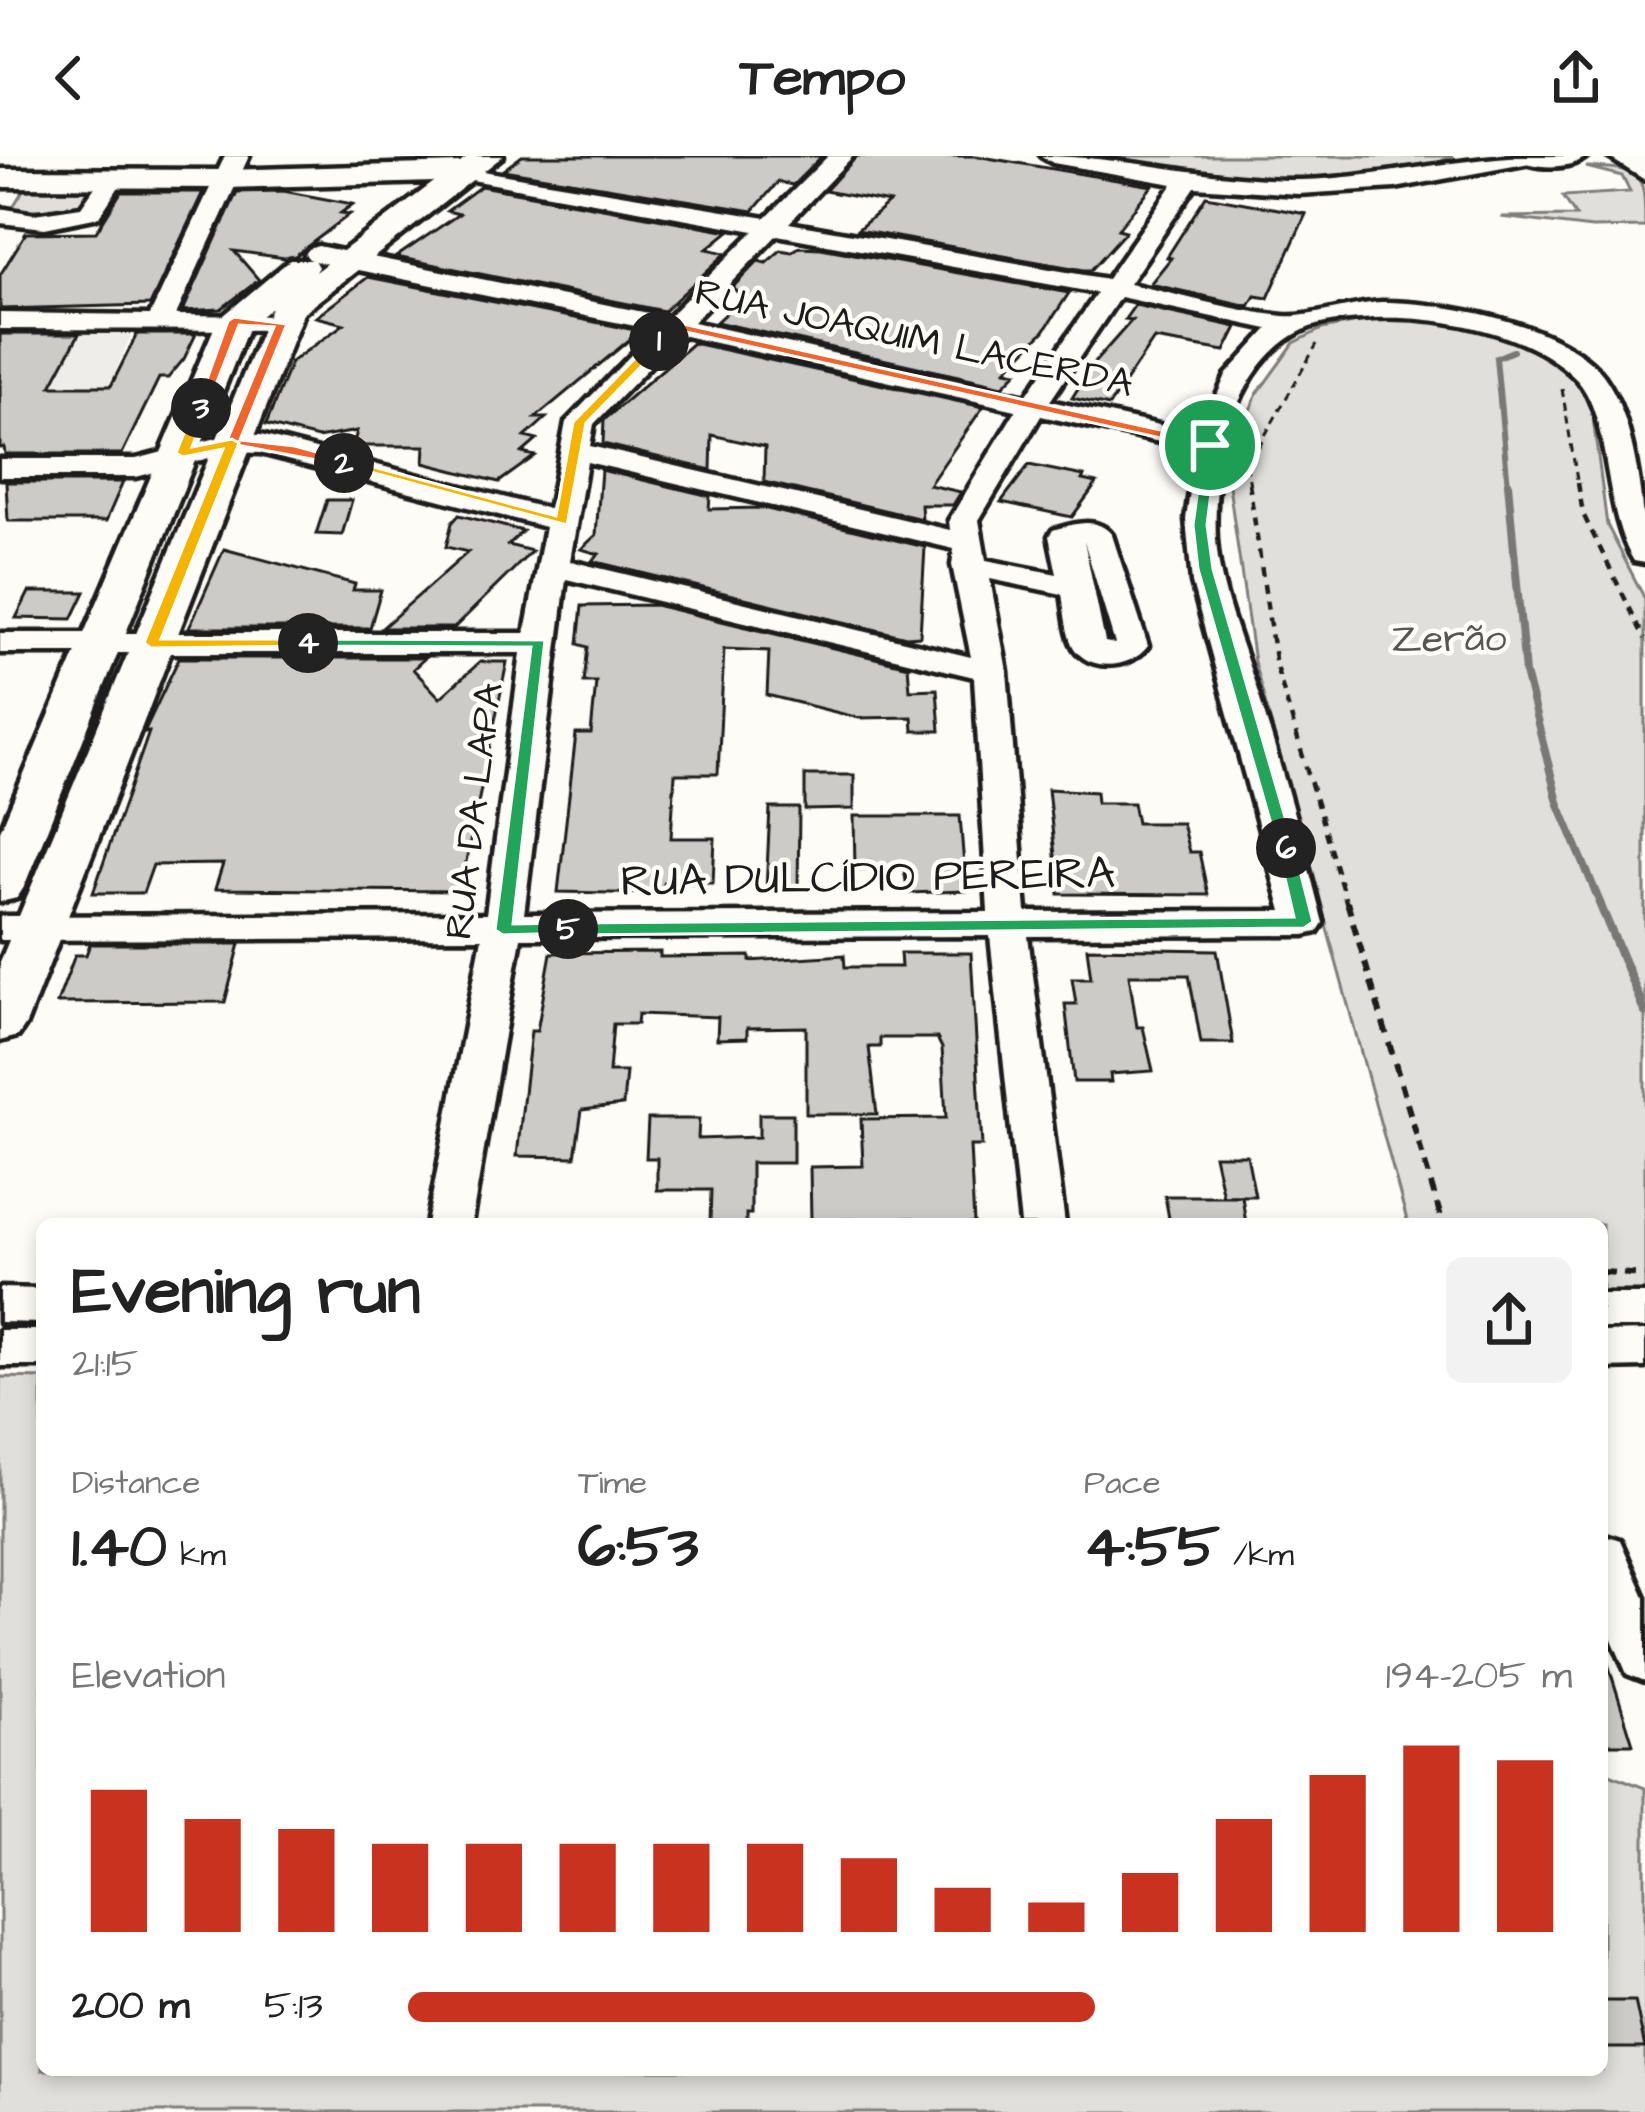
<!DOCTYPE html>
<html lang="en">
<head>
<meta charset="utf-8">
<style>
	:root { --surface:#fff; --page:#f2f2f2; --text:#222; --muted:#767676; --accent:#c8321e }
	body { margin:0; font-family:"Architects Daughter",sans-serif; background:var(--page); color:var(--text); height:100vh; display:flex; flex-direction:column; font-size:45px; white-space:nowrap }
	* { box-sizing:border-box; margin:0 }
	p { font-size:39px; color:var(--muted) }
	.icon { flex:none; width:66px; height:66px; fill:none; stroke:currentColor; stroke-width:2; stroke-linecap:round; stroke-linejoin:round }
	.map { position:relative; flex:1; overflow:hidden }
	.sheet { position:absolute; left:36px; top:1062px; width:1572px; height:858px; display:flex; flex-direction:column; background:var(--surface); border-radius:18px; box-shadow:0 6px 18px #0003 }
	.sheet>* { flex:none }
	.pin { position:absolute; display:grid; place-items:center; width:102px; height:102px; color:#fff; margin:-51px; border:6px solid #fff; border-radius:50%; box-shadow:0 3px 12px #0007 }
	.km { position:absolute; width:60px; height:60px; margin:-30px; border-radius:50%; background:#222; color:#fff; font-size:33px; line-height:60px; text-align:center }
	.round { display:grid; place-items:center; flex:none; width:126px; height:126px; border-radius:18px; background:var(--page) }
	.head { display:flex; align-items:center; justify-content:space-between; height:204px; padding:0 36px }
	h1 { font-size:66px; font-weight:700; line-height:90px }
	.metrics { display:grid; grid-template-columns:repeat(3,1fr); gap:18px; height:204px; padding:12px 36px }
	.metrics div { display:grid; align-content:center }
	.metrics b { font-size:60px; font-weight:700 }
	.metrics small { font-size:33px; font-weight:400 }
	.metrics p { font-size:33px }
	.chart { height:336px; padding:24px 36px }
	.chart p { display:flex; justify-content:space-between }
	.chart svg { width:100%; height:216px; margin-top:12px; stroke:var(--accent); stroke-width:6 }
	ul { padding:0 36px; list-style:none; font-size:39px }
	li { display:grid; grid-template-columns:192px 144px 1fr; align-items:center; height:90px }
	li i { height:30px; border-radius:15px; background:var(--accent) }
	header { display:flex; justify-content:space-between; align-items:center; height:156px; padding:0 36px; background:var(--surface); font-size:54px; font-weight:700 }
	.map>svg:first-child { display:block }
	.built { fill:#eeede9 }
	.green { fill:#e0dfdb; stroke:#7e7e7c; stroke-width:3 }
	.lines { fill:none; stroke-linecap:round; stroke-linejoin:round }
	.stream-far2 { stroke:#797876; stroke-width:6 }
	.stream-far1 { stroke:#797876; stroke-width:8 }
	.stream { stroke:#797876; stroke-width:9 }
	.building { fill:#cccbc8; stroke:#1c1c1c; stroke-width:3 }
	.minor-casing { stroke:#1c1c1c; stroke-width:9 }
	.major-casing { stroke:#1c1c1c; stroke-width:9 }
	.path-far2 { stroke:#1c1c1c; stroke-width:3; stroke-dasharray:8 6; stroke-linecap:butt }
	.path-far1 { stroke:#1c1c1c; stroke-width:4.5; stroke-dasharray:9 8; stroke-linecap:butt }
	.path { stroke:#1c1c1c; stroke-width:6; stroke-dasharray:12 9; stroke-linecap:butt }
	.minor { fill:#fdfcf7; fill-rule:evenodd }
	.major { fill:#fdfcf7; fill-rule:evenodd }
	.split-1 { fill:#f0652b; stroke:#fff; stroke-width:3 }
	.split-2 { fill:#f5b400; stroke:#fff; stroke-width:3 }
	.split-3 { fill:#f0652b; stroke:#fff; stroke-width:3 }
	.split-4 { fill:#f5b400; stroke:#fff; stroke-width:3 }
	.split-5 { fill:#22a559; stroke:#fff; stroke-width:3 }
	.split-6 { fill:#22a559; stroke:#fff; stroke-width:3 }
	.split-7 { fill:#22a559; stroke:#fff; stroke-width:3 }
	.labels { text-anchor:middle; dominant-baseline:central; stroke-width:9; stroke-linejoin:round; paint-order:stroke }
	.far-street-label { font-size:39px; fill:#1c1c1c; stroke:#fdfcf7 }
	.far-park-label { font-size:39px; fill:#575655; stroke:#fdfcf7 }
	.street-label { font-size:45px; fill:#1c1c1c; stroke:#fdfcf7 }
</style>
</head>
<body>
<header><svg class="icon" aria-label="back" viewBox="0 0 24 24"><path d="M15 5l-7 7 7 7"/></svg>Tempo<svg class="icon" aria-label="share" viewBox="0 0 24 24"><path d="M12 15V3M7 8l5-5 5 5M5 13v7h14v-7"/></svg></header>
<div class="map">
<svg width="1645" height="1956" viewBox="0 0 1645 1956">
	<rect width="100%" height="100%" fill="#fdfcf7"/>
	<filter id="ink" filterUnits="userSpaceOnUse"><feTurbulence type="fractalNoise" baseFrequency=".00833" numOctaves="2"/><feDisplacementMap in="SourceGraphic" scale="24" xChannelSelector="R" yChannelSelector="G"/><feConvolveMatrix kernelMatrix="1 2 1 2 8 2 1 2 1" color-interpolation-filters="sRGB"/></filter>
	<g filter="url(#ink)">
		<!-- built -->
		<polygon class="built" points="134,173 96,260 0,261 0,174"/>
		<!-- green -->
		<g class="green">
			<path d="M1100,0H1453C1436,7 1418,16 1400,20C1310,39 1188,21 1100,0Z"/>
			<path d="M1586,11C1642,12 1645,15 1645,71L1592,72L1501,61L1576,60L1563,40L1630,36L1622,20Z"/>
			<polygon points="93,27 78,53 11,54 27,28"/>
			<path d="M1378,162C1448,162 1559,172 1591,247L1607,369L1645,443V1136H1602V1068H1408L1254,506L1226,309L1257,238L1294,187L1322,173Z"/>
			<polygon points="0,1221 42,1222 42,1914 1602,1914 1602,1615 1645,1632 1645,1956 0,1956"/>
		</g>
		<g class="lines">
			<!-- stream-far2 -->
			<polyline class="stream-far2" points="1508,330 1496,202 1513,195"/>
			<!-- stream-far1 -->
			<polyline class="stream-far1" points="1508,327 1525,517 1558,646 1601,749"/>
			<!-- stream -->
			<polyline class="stream" points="1599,746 1645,856"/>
		</g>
		<!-- building -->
		<g class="building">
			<polygon points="522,0 822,0 793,29 778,26 753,55 503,14"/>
			<polygon points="857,0 976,0 1152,30 1118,73 1126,75 1091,114 1084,114 857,74 889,47 825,35"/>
			<polygon points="481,30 729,75 707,93 726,97 664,155 396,101 459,58 447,55"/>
			<polygon points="283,35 353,48 341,57 350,58 295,100 285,102 234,95 259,124 221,153 183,155 237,36"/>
			<polygon points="121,36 203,36 150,149 0,153 0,119 26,77 96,76"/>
			<polygon points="1206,40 1306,58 1268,142 1255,140 1249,150 1150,128 1171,102 1167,101"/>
			<polygon points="799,91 821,92 1069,137 1044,175 1006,214 1017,216 1003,230 716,166 742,142 733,131 758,105 766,107 781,94 792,96"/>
			<polygon points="368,121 640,175 535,262 546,262 525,281 537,284 522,297 535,300 499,326 424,307 425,290 353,290 357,275 318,282 266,269 291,206 344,168 316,161"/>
			<polygon points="1135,149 1237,171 1225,195 1154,183 1109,250 1072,242 1094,207 1132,164 1125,163"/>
			<polygon points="0,178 79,178 51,230 111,230 137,178 196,178 184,203 168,222 159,222 122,298 5,298 4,291 0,292"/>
			<polygon points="693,187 983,251 929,329 961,336 953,349 921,349 922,363 764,326 765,291 712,279 711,314 603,288 604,264"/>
			<polygon points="1029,309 1084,320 1082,324 1097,327 1072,361 1001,346"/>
			<polygon points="601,314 710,340 709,353 763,352 925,391 920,480 906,481 592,405 599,398 581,393 596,379"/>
			<polygon points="6,326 123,326 106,365 8,365"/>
			<polygon points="327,344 352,344 342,379 316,378"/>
			<polygon points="459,359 523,375 508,389 532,395 454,472 382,472 468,396 446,391 452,367"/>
			<polygon points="224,393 355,428 353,434 381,434 370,472 189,472"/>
			<polygon points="29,436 85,436 72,463 16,462"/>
			<polygon points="655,449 908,510 910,534 937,533 940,575 913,575 912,561 859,562 767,539 769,495 724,493 718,618 675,618 671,682 715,682 713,727 664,727 663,738 558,736 576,578 591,578 596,526 584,526 588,491 578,488 582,450"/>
			<polygon points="179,502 425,502 413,513 440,542 480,506 507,506 460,735 215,733 223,708 153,709 143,737 93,737 149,576 144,576"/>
			<polygon points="805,619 854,619 854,653 805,654"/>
			<polygon points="1048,633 1096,636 1097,647 1133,647 1137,667 1182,667 1189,696 1199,696 1208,739 1059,738"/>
			<polygon points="770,652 799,652 798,735 766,735"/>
			<polygon points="854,660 960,660 966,735 908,737 904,713 855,713"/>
			<polygon points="90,788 240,788 225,846 57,847 75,799 86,799"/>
			<polygon points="1087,792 1217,794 1233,887 1201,887 1189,819 1129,819 1137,871 1143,871 1153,915 1110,918 1111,926 1074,926 1065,848 1076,848 1072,822 1091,822"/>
			<polygon points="660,796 660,801 750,800 750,805 844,799 845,811 901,811 900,797 971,797 982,990 970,990 974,1068 914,1068 913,1062 811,1064 810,1011 863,1010 861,963 946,962 942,892 937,882 880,882 880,891 869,891 877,958 806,958 806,871 747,872 747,882 717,883 718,861 638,858 637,868 613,868 609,916 626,916 623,949 582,954 575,1001 517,1000 531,875 537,875 551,797"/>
			<polygon points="759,958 793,958 793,1007 751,1007 751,1058 746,1058 746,1068 710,1068 711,1034 657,1034 657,1002 646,1002 648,963 699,963 698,983 759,981"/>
			<polygon points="1214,999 1247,999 1255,1040 1223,1040"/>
			<polygon points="1165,1040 1242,1040 1246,1068 1170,1068"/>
			<polygon points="1608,1508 1633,1588 1602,1588 1602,1509"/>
			<polygon points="1602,1845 1635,1845 1645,1892 1602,1892"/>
		</g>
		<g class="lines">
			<defs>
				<g id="minor">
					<polygon points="225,0 249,0 176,159 281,160 294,168 290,174 0,173 0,157 150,159"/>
					<path d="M828,0H853L789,67L1107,123L1173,28L1053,7L1041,0C1128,0 1213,25 1301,24C1382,22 1461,0 1542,0L1530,7L1395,32L1298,38L1195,31L1129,128C1179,138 1232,155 1283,160C1306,163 1352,147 1382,146C1444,146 1554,166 1598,213C1635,253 1645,355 1645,407L1634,405C1603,357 1611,260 1577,224C1531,175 1437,159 1373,162C1352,164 1330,164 1310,171C1234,202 1212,309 1216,383C1219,434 1241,483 1256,531C1281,609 1303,688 1323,767L1317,776L1304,779L1028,780L1065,1068H1021L990,780L521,782L471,1068H427L482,782L0,784V760L486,758L521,497H0V477H525L545,371L260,297L232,296L136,321H0V303H136L232,278L261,279L549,353L566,266L655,174L318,106L309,103L305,98L309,93L318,90L668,161L754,75L466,23L458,21V11L766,62ZM777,79L1097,137L1026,240L693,166ZM1120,141L1268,173L1226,219L1200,278L1050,245ZM680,179L1016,254L949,364L950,374L590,290L594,268ZM1041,260L1196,294L1186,363L1192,427L1282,755L1026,756L1007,515L990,423L1062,438C1065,454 1066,484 1077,496C1096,517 1134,510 1148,490L1112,379C1097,360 1074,368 1053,374L1049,380L1057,418L986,404L979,364ZM587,306L954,393L952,409L971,501L570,405ZM1084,385L1115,488L1105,486ZM566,423L974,521L988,756L524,758Z"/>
					<polygon points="1607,0 1635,0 1645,7 1645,24"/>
					<polygon points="112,16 124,23 99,61 45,72 0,67 0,52 34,58 81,51 104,18"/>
					<polygon points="0,1132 42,1133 42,1167 0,1166"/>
					<rect x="1602" y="1138" width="43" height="34"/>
					<rect x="0" y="1174" width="42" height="36"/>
					<polygon points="1645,1175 1645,1211 1602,1212 1602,1176"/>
					<polygon points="1602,1378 1620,1384 1645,1441 1645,1525 1627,1518 1602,1460"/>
				</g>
				<g id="major">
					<polygon points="469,0 503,0 303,157 26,868 18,880 0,885 0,806 271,152 249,170 24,731 17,742 0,746 0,675 217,165 290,104 314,104 318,111 315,116 434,26 225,32 0,31 0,13 225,14 460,7"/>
					<path d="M1514,0H1587C1571,14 1530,14 1514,0Z"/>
					<polygon points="1624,0 1645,0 1645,10 1628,6"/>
				</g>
			</defs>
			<!-- minor casing -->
			<use href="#minor" class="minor-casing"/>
			<!-- major casing -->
			<use href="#major" class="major-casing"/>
			<!-- path-far2 -->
			<g class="path-far2">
				<polyline points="1562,233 1578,330"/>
				<polyline points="1250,330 1247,311 1317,188"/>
			</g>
			<!-- path-far1 -->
			<g class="path-far1">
				<polyline points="1249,327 1276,510 1347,749"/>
				<polyline points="1578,327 1583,358 1645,483"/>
			</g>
			<!-- path -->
			<g class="path">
				<polyline points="1347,746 1443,1068"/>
				<polyline points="1602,1116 1645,1119"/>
			</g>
			<!-- minor -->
			<use href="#minor" class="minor"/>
			<!-- major -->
			<use href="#major" class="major"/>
		</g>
	</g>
	<!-- split-1 -->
	<polygon class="split-1" points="674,166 1210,285 1217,289 1210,293 677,174 664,187 655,187"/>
	<!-- split-2 -->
	<polygon class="split-2" points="655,182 666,185 586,267 567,369 337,307 344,303 556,360 573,266"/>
	<!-- split-3 -->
	<polygon class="split-3" points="234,161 287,168 240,284 295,290 349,305 349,310 226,287 274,171 239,169 207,252 196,254 228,165"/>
	<!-- split-4 -->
	<polygon class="split-4" points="201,248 207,252 192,291 232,283 239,287 161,483 308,483 315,487 313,490 151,492 144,487 223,293 183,301 176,297 194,252"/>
	<!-- split-5 -->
	<polygon class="split-5" points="308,483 545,484 513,768 568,767 577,773 574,777 503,779 495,774 531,491 302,490 300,487"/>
	<!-- split-6 -->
	<polygon class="split-6" points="1286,687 1294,692 1313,766 1304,772 568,779 559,773 568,767 1294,761 1278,692"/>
	<!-- split-7 -->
	<polygon class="split-7" points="1210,285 1217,289 1207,369 1213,413 1294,692 1286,698 1278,692 1198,413 1193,369 1204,289"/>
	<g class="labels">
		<!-- far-street labels -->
		<g class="far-street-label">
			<text transform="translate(914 183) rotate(12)">RUA JOAQUIM LACERDA</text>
			<text transform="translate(475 655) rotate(-83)">RUA DA LAPA</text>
		</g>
		<!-- far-park labels -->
		<g class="far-park-label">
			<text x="1449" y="484">Zerão</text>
		</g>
		<!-- street labels -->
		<g class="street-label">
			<text transform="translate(868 722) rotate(-1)">RUA DULCÍDIO PEREIRA</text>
		</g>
	</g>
</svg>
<div class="pin" style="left:1210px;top:289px;background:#1e9e55"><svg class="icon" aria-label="arrive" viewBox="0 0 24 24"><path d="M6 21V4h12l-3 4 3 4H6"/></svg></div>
<b class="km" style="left:659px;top:185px">1</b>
<b class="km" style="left:344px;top:307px">2</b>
<b class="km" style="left:201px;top:252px">3</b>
<b class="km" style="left:308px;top:487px">4</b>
<b class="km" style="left:568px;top:773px">5</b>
<b class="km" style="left:1286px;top:692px">6</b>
<section class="sheet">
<div class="head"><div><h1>Evening run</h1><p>21:15</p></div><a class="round"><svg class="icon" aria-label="share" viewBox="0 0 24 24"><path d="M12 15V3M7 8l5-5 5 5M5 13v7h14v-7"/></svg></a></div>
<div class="metrics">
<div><p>Distance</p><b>1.40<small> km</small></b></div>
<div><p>Time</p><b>6:53</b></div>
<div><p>Pace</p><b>4:55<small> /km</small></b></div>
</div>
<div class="chart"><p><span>Elevation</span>194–205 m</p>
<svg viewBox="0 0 160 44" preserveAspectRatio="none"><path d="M5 44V15M15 44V21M25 44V23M35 44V26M45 44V26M55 44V26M65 44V26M75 44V26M85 44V29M95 44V35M105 44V38M115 44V32M125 44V21M135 44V12M145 44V6M155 44V9"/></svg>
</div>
<ul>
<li><b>200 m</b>5:13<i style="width:59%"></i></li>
</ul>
</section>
</div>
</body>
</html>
